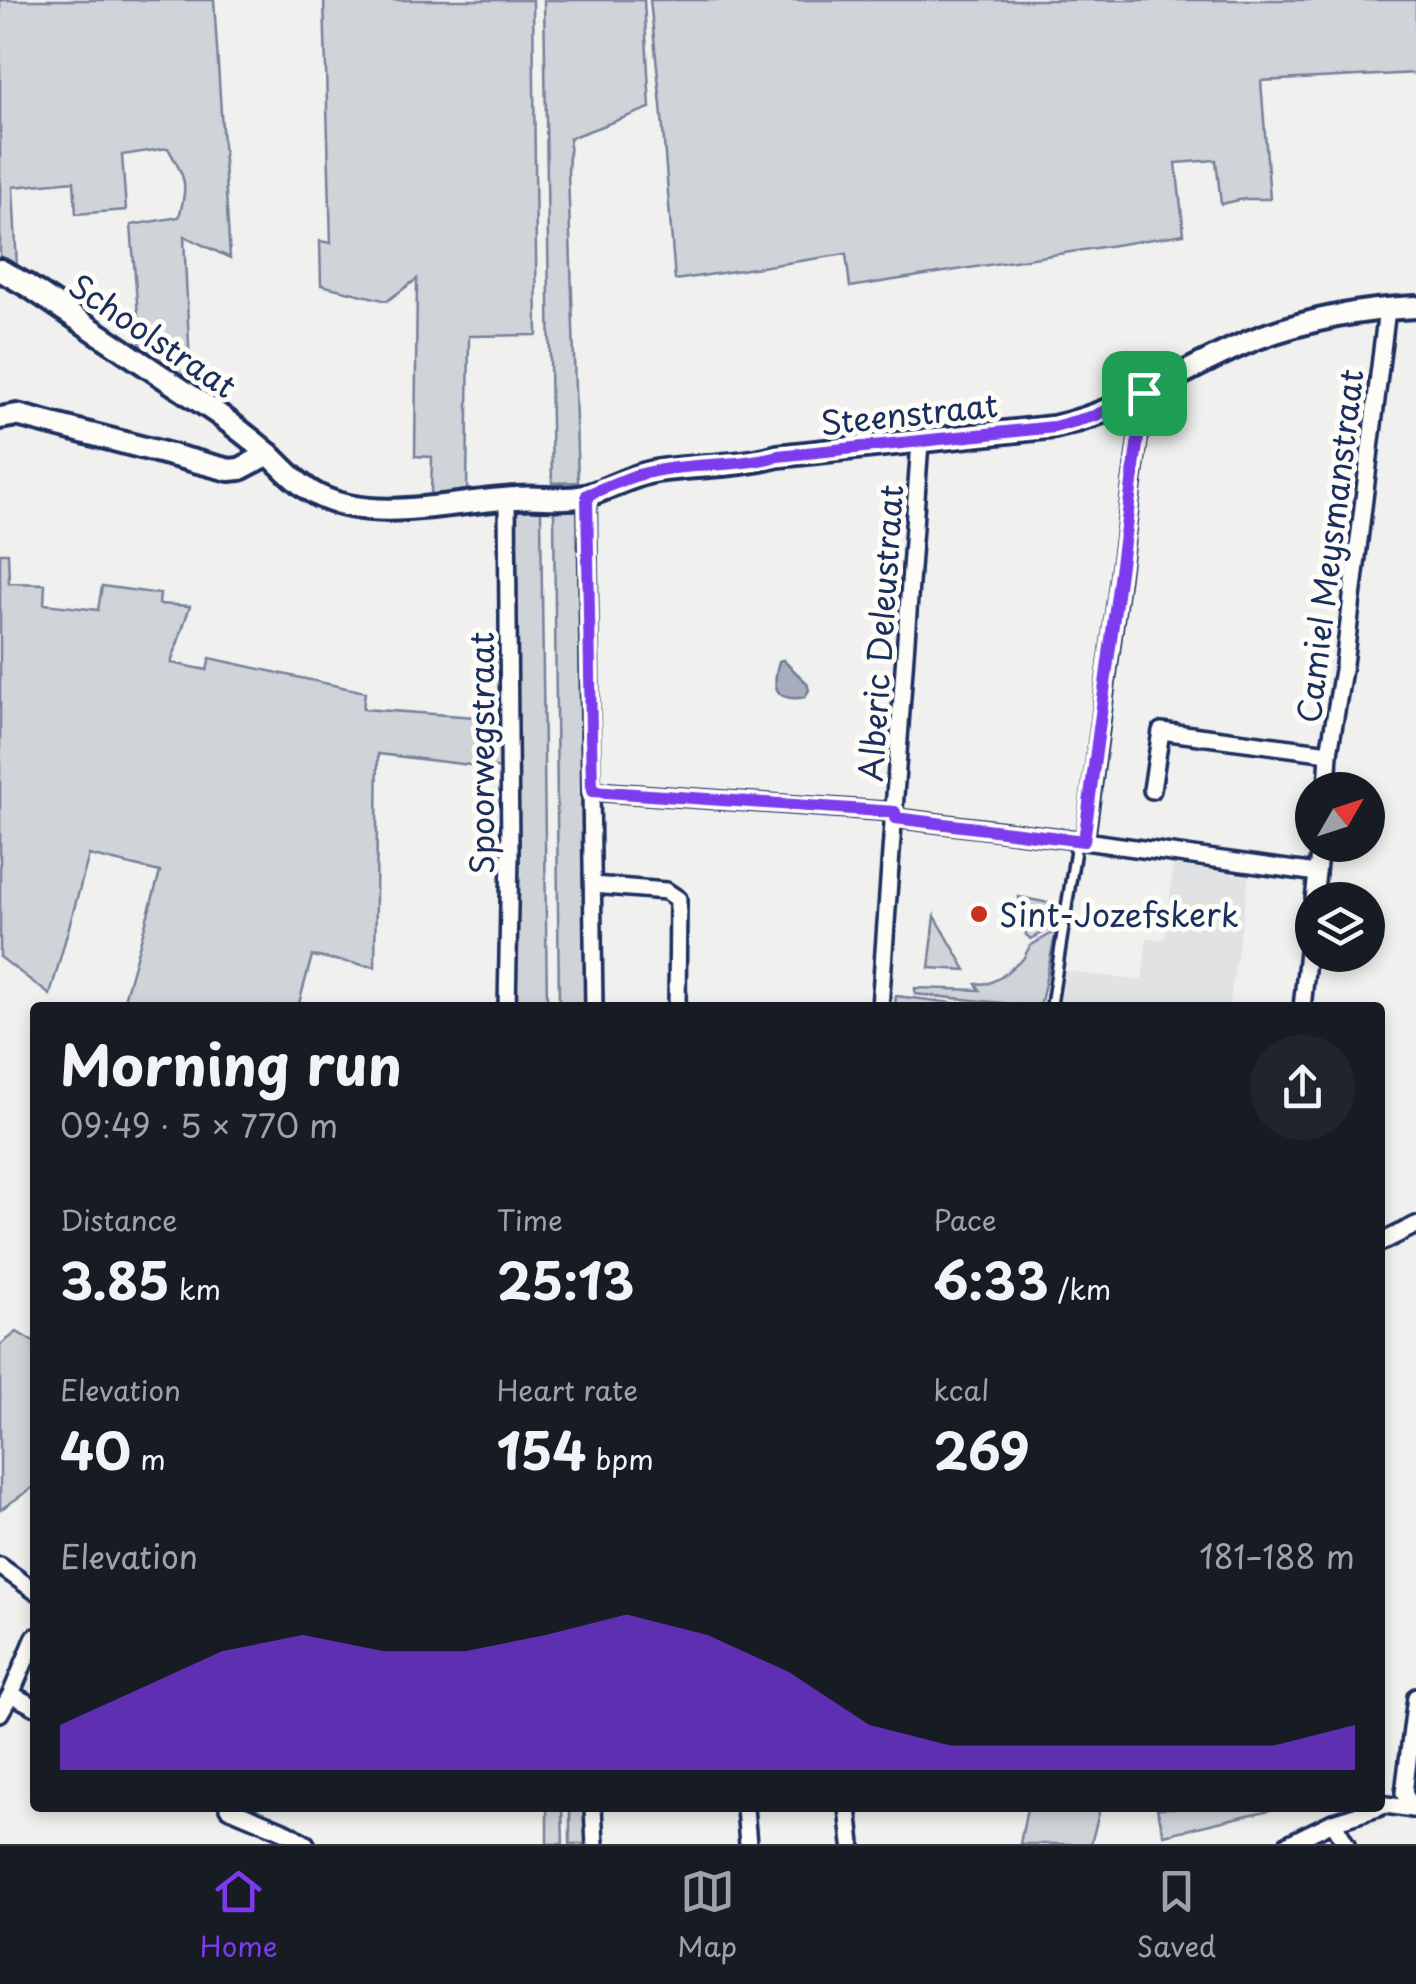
<!DOCTYPE html>
<html lang="en">
<head>
<meta charset="utf-8">
<style>
	:root { --surface:#171b24; --page:#20242c; --text:#f1f3f6; --muted:#9ea1a6; --line:#363941; --accent:#7c3aed }
	body { margin:0; font-family:"Playpen Sans",sans-serif; background:var(--page); color:var(--text); height:100vh; display:flex; flex-direction:column; font-size:38px; white-space:nowrap }
	* { box-sizing:border-box; margin:0 }
	p { font-size:32px; color:var(--muted) }
	.icon { flex:none; width:55px; height:55px; fill:none; stroke:currentColor; stroke-width:2; stroke-linecap:round; stroke-linejoin:round }
	.map { position:relative; flex:1; overflow:hidden }
	.side { position:absolute; left:30px; top:1002px; width:1355px; height:810px; display:flex; flex-direction:column; background:var(--surface); border-radius:10px; box-shadow:0 5px 15px #0003 }
	.side>* { flex:none }
	.needle { width:65px; rotate:51deg }
	.controls { position:absolute; left:1295px; top:772px; display:grid; gap:20px }
	.controls a { display:grid; place-items:center; width:90px; height:90px; border-radius:50%; background:var(--surface); box-shadow:0 5px 15px #0003; font-size:50px }
	.pin { position:absolute; display:grid; place-items:center; width:85px; height:85px; color:#fff; margin:-42px; border-radius:20px; box-shadow:0 5px 15px #0006 }
	.round { display:grid; place-items:center; flex:none; width:105px; height:105px; border-radius:52px; background:var(--page) }
	.headline { display:flex; align-items:center; justify-content:space-between; height:170px; padding:0 30px }
	h1 { font-size:55px; font-weight:700; line-height:75px }
	.figures { display:grid; grid-template-columns:repeat(3,1fr); gap:15px; height:170px; padding:10px 30px }
	.figures div { display:grid; align-content:center }
	.figures b { font-size:50px; font-weight:700 }
	.figures small { font-size:28px; font-weight:400 }
	.figures p { font-size:28px }
	.chart { height:280px; padding:20px 30px }
	.chart p { display:flex; justify-content:space-between }
	.chart svg { width:100%; height:180px; margin-top:10px; fill:var(--accent); opacity:.7 }
	.dock { display:flex; justify-content:space-around; align-items:center; height:140px; border-top:2px solid var(--line); background:var(--surface); font-size:28px; color:var(--muted) }
	.dock a { display:grid; justify-items:center; gap:5px }
	.dock .on { color:var(--accent) }
	.map>svg:first-child { display:block }
	.built { fill:#e0e2e3 }
	.green { fill:#d0d3d8; stroke:#76819b; stroke-width:2.5 }
	.water { fill:#a7adbd; stroke:#6f7b97; stroke-width:2.5 }
	.lines { fill:none; stroke-linecap:round; stroke-linejoin:round }
	.lane-casing { stroke:#1b2f5e; stroke-width:15 }
	.street-casing { stroke:#1b2f5e; stroke-width:22 }
	.secondary-casing { stroke:#1b2f5e; stroke-width:28 }
	.lane { stroke:#fdfcf7; stroke-width:8 }
	.street { stroke:#fdfcf7; stroke-width:15 }
	.secondary { stroke:#fdfcf7; stroke-width:20 }
	.route-casing { stroke:#fff; stroke-width:20 }
	.route { stroke:#7c3aed; stroke-width:12 }
	.poi-dot { fill:#c8321e; stroke:#fdfcf7; stroke-width:4 }
	.labels { text-anchor:middle; dominant-baseline:central; stroke-width:10; stroke-linejoin:round; paint-order:stroke }
	.street-label { font-size:32px; fill:#1b2f5e; stroke:#fdfcf7 }
	.poi-label { font-size:32px; fill:#1b2f5e; stroke:#fdfcf7; text-anchor:start }
</style>
</head>
<body>
<div class="map">
<svg width="1416" height="1844" viewBox="0 0 1416 1844">
	<rect width="100%" height="100%" fill="#f0f0ee"/>
	<filter id="ink" filterUnits="userSpaceOnUse"><feTurbulence type="fractalNoise" baseFrequency=".01" numOctaves="2"/><feDisplacementMap in="SourceGraphic" scale="20" xChannelSelector="R" yChannelSelector="G"/><feConvolveMatrix kernelMatrix="1 2 1 2 8 2 1 2 1" color-interpolation-filters="sRGB"/></filter>
	<g filter="url(#ink)">
		<!-- built -->
		<polygon class="built" points="1173,865 1249,876 1229,1007 1060,1007 1065,971 1142,981 1147,938 1165,939"/>
		<!-- green -->
		<g class="green">
			<path d="M0,0H214L230,258L184,236L191,388L141,354L131,225L179,217C189,182 185,179 168,148L122,155L126,210L76,214L74,181L13,187L17,267L0,260Z"/>
			<polygon points="324,0 533,0 537,335 469,336 467,490 431,495 432,457 415,456 417,279 387,301 321,285 320,241 331,243"/>
			<polygon points="544,0 644,0 650,108 570,138 568,172 578,482 552,483"/>
			<polygon points="650,0 1416,0 1416,73 1261,81 1270,199 1244,199 1221,204 1216,160 1176,163 1184,234 850,287 846,254 675,280 661,105"/>
			<polygon points="580,506 589,1007 559,1007 554,512"/>
			<polygon points="517,510 541,511 547,1007 515,1008"/>
			<polygon points="0,553 8,553 9,583 45,584 44,604 98,610 102,586 160,594 159,604 190,606 171,663 207,670 210,658 365,692 363,709 503,719 504,769 378,754 375,967 312,956 298,1007 122,1007 160,872 89,855 50,995 0,957"/>
			<polygon points="1019,897 1059,905 1056,926 1031,939 1026,935"/>
			<polygon points="935,916 966,970 929,968"/>
			<polygon points="1056,931 1040,1007 915,994 915,988 980,990 976,984 989,983 1001,977 1023,959 1030,946"/>
			<polygon points="896,996 978,1006 978,1007 895,1007"/>
			<polygon points="17,1332 35,1343 35,1486 0,1510 0,1345"/>
			<polygon points="547,1808 562,1808 563,1844 547,1844"/>
			<rect x="570" y="1808" width="18" height="36"/>
			<polygon points="1027,1808 1096,1808 1099,1813 1091,1844 1020,1844"/>
			<polygon points="1157,1808 1278,1808 1164,1835"/>
		</g>
		<!-- water -->
		<path class="water" d="M783,660L807,683L809,690L805,697C773,703 772,685 779,661Z"/>
		<g class="lines">
			<defs>
				<polyline id="lane" points="1051,1008 1077,840"/>
				<g id="street">
					<polyline points="587,495 594,1008"/>
					<polyline points="507,499 510,853 507,1008"/>
					<polyline points="1152,790 1161,731 1329,753"/>
					<polyline points="1327,790 1329,753 1344,664 1387,309"/>
					<polyline points="592,791 895,812"/>
					<polyline points="895,818 1077,840 1317,873"/>
					<polyline points="1085,841 1144,393"/>
					<polyline points="593,885 666,891 678,899 677,1008"/>
					<polyline points="1314,900 1320,845"/>
					<polyline points="880,1008 920,442"/>
					<polyline points="1302,1008 1312,913"/>
					<polyline points="1380,1243 1416,1225"/>
					<polyline points="0,1566 35,1591"/>
					<polyline points="11,1694 35,1707"/>
					<polyline points="1416,1697 1404,1793 1413,1809 1416,1809"/>
					<polyline points="0,1713 11,1694 35,1637"/>
					<polyline points="1380,1807 1386,1805 1413,1809"/>
					<polyline points="228,1808 288,1833 306,1844"/>
					<polyline points="593,1808 595,1844"/>
					<polyline points="745,1808 748,1844"/>
					<polyline points="848,1808 852,1844"/>
					<polyline points="1333,1822 1346,1844"/>
					<polyline points="1288,1844 1333,1822 1378,1808"/>
				</g>
				<g id="secondary">
					<path d="M0,270L28,286L218,414C237,428 255,442 272,457C286,471 301,487 319,496C376,524 455,501 516,498C538,496 563,501 585,496C610,489 631,475 657,471C698,465 738,467 778,456L1054,427C1127,411 1188,365 1258,338C1307,320 1363,309 1416,307"/>
					<polyline points="0,418 17,415 229,470 240,469 269,454"/>
				</g>
			</defs>
			<!-- lane casing -->
			<use href="#lane" class="lane-casing"/>
			<!-- street casing -->
			<use href="#street" class="street-casing"/>
			<!-- secondary casing -->
			<use href="#secondary" class="secondary-casing"/>
			<!-- lane -->
			<use href="#lane" class="lane"/>
			<!-- street -->
			<use href="#street" class="street"/>
			<!-- secondary -->
			<use href="#secondary" class="secondary"/>
		</g>
	</g>
	<g class="lines" filter="url(#ink)">
		<defs>
			<path id="route" d="M1144,393L1084,841L895,818V812L592,791L587,495C604,488 621,480 638,475C684,462 732,468 778,456L1054,427L1094,416Z"/>
		</defs>
		<!-- route casing -->
		<use href="#route" class="route-casing"/>
		<!-- route -->
		<use href="#route" class="route"/>
	</g>
	<!-- markers -->
	<circle class="poi-dot" cx="979" cy="914" r="10"/>
	<g class="labels">
		<!-- street labels -->
		<g class="street-label">
			<text transform="translate(153 335) rotate(34)">Schoolstraat</text>
			<text transform="translate(909 413) rotate(-6)">Steenstraat</text>
			<text transform="translate(1329 546) rotate(-83)">Camiel Meysmanstraat</text>
			<text transform="translate(880 633) rotate(-86)">Alberic Deleustraat</text>
			<text transform="translate(481 753) rotate(-90)">Spoorwegstraat</text>
		</g>
		<!-- poi labels -->
		<g class="poi-label">
			<text x="999" y="914">Sint-Jozefskerk</text>
		</g>
	</g>
</svg>
<div class="controls">
<a><svg class="needle" viewBox="-14 -14 28 28"><path d="M0-13l5 13h-10z" fill="#e53935"/><path d="M0 13l5-13h-10z" fill="#9ea1a6"/></svg></a>
<a><svg class="icon" aria-label="layers" viewBox="0 0 24 24"><path d="M12 4l9 5-9 5-9-5zM3 14l9 5 9-5"/></svg></a>
</div>
<div class="pin" style="left:1144px;top:393px;background:#1e9e55"><svg class="icon" aria-label="arrive" viewBox="0 0 24 24"><path d="M6 21V4h12l-3 4 3 4H6"/></svg></div>
<section class="side">
<div class="headline"><div><h1>Morning run</h1><p>09:49 · 5 × 770 m</p></div><a class="round"><svg class="icon" aria-label="share" viewBox="0 0 24 24"><path d="M12 15V3M7 8l5-5 5 5M5 13v7h14v-7"/></svg></a></div>
<div class="figures">
<div><p>Distance</p><b>3.85<small> km</small></b></div>
<div><p>Time</p><b>25:13</b></div>
<div><p>Pace</p><b>6:33<small> /km</small></b></div>
</div>
<div class="figures">
<div><p>Elevation</p><b>40<small> m</small></b></div>
<div><p>Heart rate</p><b>154<small> bpm</small></b></div>
<div><p>kcal</p><b>269</b></div>
</div>
<div class="chart"><p><span>Elevation</span>181–188 m</p>
<svg viewBox="0 0 160 44" preserveAspectRatio="none"><path d="M0 44V33L10 24L20 15L30 11L40 15L50 15L60 11L70 6L80 11L90 20L100 33L110 38L120 38L130 38L140 38L150 38L160 33V44z"/></svg>
</div>
</section>
</div>
<nav class="dock">
<a class="on"><svg class="icon" aria-label="home" viewBox="0 0 24 24"><path d="M3 11l9-7 9 7M6 9v11h12V9"/></svg>Home</a>
<a><svg class="icon" aria-label="map" viewBox="0 0 24 24"><path d="M3 6l6-2 6 2 6-2v14l-6 2-6-2-6 2zM9 4v14M15 6v14"/></svg>Map</a>
<a><svg class="icon" aria-label="saved" viewBox="0 0 24 24"><path d="M7 4h10v16l-5-4-5 4z"/></svg>Saved</a>
</nav>
</body>
</html>
